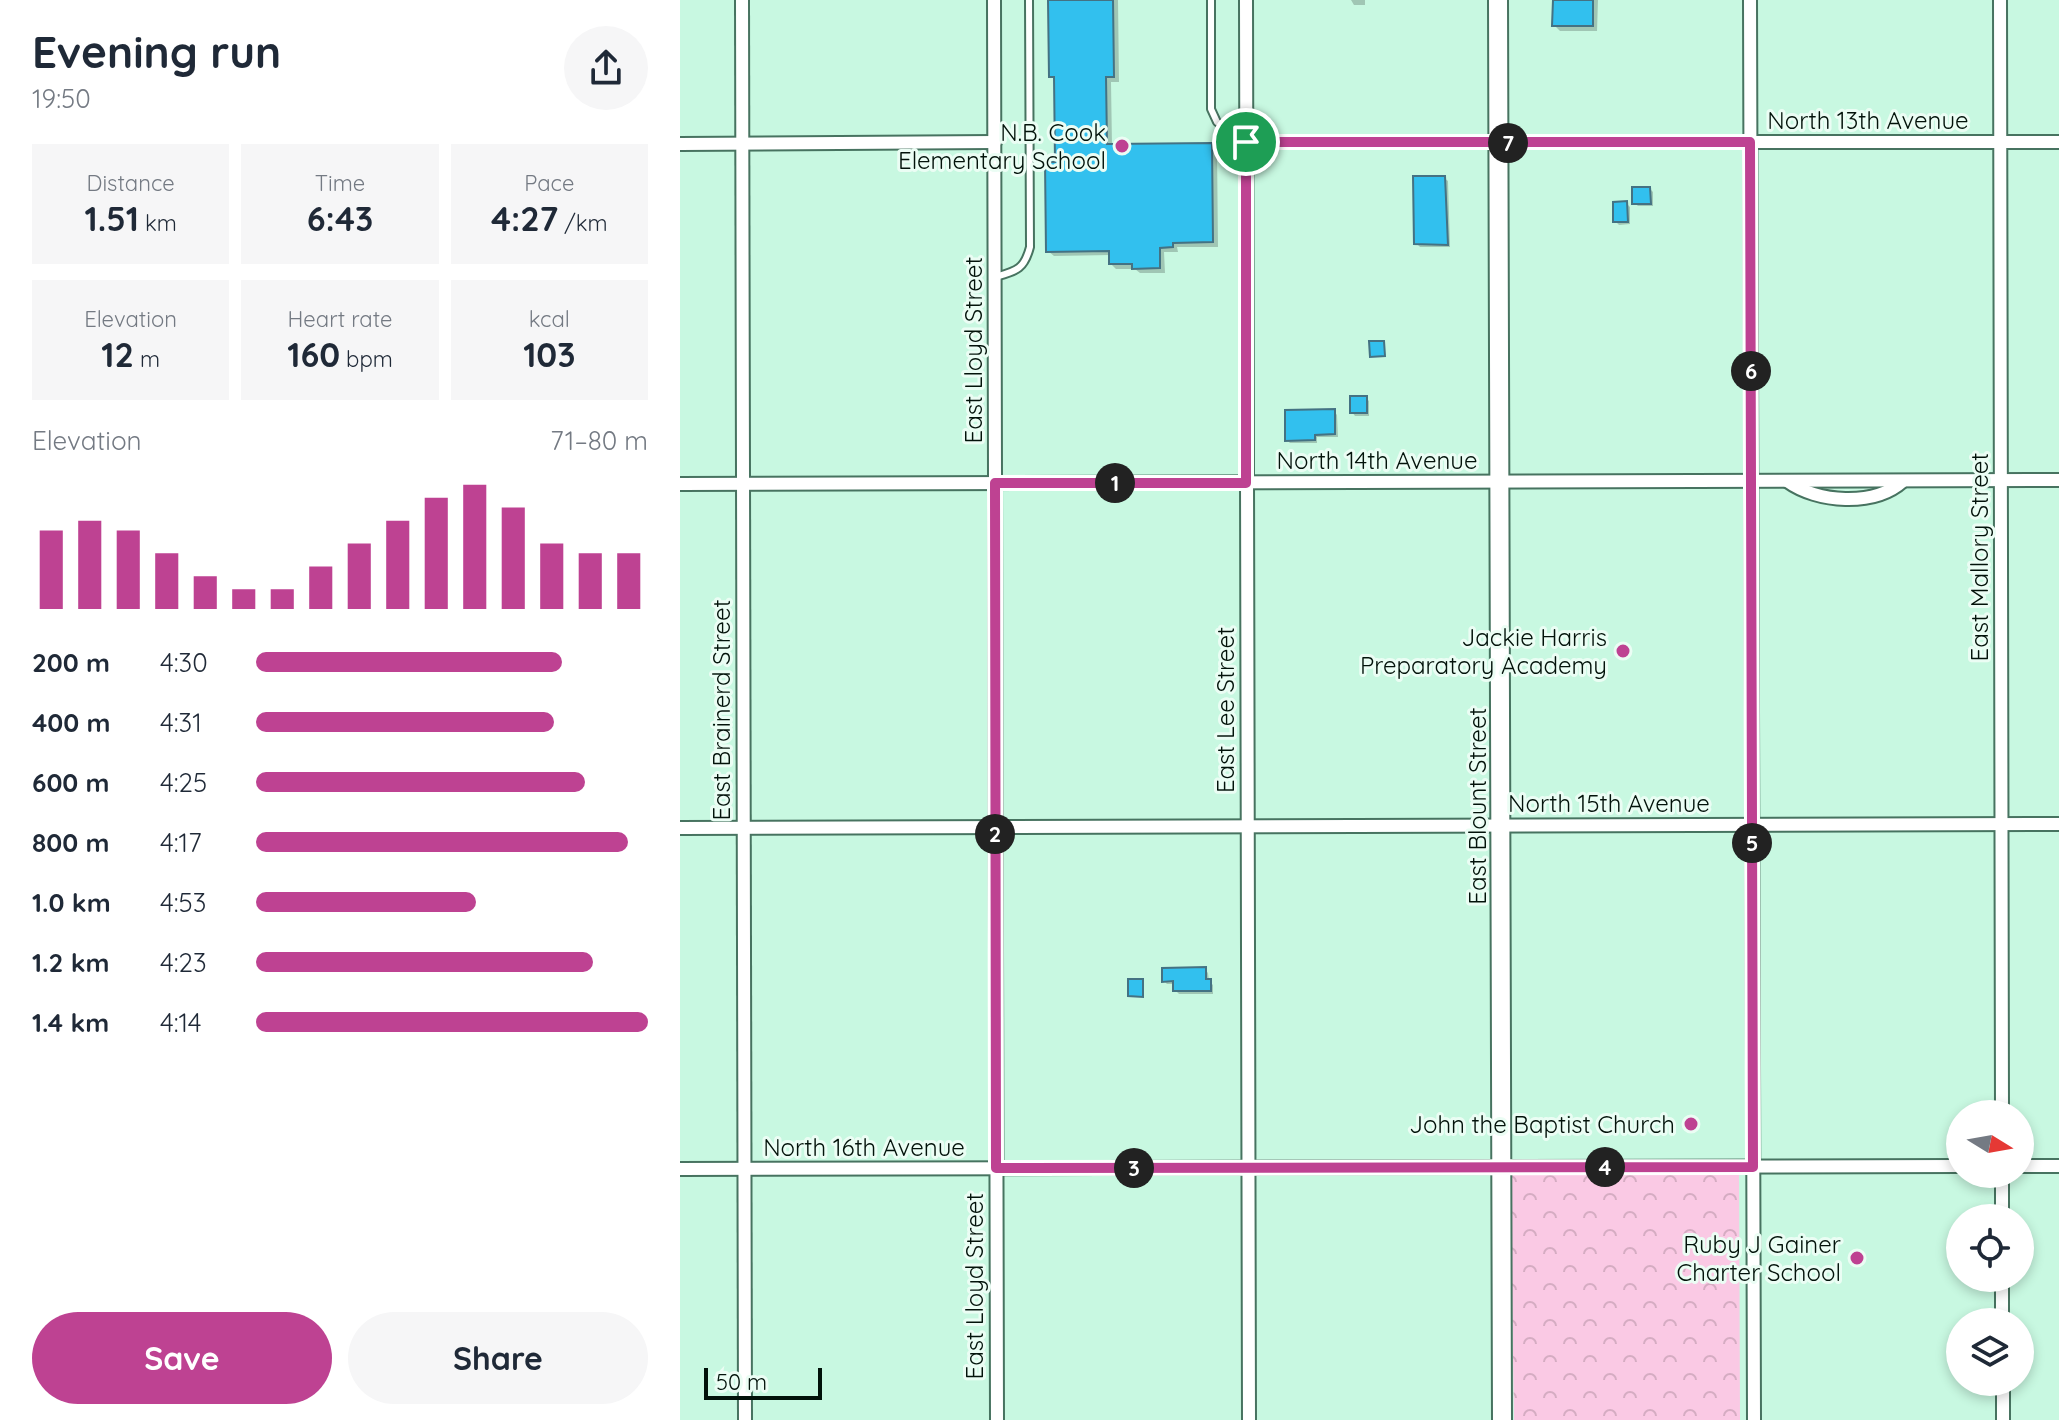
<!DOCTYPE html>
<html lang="en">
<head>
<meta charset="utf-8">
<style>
	:root { --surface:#fff; --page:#f6f6f7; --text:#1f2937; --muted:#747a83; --accent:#be4292 }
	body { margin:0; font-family:Quicksand,sans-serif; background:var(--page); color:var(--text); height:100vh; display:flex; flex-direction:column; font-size:30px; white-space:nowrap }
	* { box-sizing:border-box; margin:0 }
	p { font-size:26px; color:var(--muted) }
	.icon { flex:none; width:44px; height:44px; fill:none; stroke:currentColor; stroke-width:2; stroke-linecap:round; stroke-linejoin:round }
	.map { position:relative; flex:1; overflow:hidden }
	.details { display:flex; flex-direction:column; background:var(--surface); width:680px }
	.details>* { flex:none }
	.needle { width:52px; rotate:101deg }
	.buttons { position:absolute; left:1266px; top:1100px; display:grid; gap:16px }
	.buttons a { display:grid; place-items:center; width:88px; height:88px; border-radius:50%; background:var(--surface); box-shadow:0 4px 12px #0003; font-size:40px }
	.scale { position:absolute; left:24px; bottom:20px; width:118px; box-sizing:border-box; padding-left:8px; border:4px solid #02120a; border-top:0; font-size:22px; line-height:28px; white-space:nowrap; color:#02120a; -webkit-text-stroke:6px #ebfdf4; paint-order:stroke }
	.pin { position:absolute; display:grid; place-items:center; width:68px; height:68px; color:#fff; margin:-34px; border:4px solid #fff; border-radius:50%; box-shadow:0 2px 8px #0007 }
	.km { position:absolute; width:40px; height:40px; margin:-20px; border-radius:50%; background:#222; color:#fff; font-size:22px; line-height:40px; text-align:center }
	.round { display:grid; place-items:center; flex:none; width:84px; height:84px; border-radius:42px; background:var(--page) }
	.overview { display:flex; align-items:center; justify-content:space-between; height:136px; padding:0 32px }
	h1 { font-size:44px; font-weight:700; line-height:60px }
	.metrics { display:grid; grid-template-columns:repeat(3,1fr); gap:12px; height:136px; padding:8px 32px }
	.metrics div { display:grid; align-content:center; border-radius:0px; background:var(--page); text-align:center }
	.metrics b { font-size:34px; font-weight:700 }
	.metrics small { font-size:22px; font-weight:400 }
	.metrics p { font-size:22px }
	.chart { height:224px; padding:16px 32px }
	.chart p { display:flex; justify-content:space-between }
	.chart svg { width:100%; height:144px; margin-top:8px; stroke:var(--accent); stroke-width:6 }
	.button { display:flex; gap:16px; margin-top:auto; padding:16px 32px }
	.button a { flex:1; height:92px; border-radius:48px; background:var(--accent); color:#fff; font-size:32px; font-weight:700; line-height:92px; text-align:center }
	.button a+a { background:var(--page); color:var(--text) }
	ul { padding:0 32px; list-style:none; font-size:26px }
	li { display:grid; grid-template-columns:128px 96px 1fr; align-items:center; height:60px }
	li i { height:20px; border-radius:10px; background:var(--accent) }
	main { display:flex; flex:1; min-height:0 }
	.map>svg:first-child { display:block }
	.park { fill:url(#park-crowns) }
	.shadow { fill:#0003 }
	.building { fill:#32c0ee; stroke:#447283; stroke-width:2 }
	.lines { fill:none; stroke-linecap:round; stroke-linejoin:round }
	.lane-casing { stroke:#477360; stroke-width:10 }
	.street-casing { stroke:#477360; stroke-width:16 }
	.secondary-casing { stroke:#477360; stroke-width:22 }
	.lane { stroke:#fff; stroke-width:6 }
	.street { stroke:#fff; stroke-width:12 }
	.secondary { stroke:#fff; stroke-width:18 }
	.route-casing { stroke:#fff; stroke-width:16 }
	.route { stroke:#be4292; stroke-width:10 }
	.poi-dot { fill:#be4292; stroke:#ebfdf4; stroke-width:3 }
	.labels { text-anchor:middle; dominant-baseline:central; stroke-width:6; stroke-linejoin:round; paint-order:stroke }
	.street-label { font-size:24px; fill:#02120a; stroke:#ebfdf4 }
	.poi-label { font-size:24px; fill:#02120a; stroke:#ebfdf4; text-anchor:end }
</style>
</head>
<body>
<main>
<section class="details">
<div class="overview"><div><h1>Evening run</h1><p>19:50</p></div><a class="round"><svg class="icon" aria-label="share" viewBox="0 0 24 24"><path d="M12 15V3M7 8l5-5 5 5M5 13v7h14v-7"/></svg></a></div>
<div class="metrics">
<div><p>Distance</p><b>1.51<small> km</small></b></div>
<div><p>Time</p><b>6:43</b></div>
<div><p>Pace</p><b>4:27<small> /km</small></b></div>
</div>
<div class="metrics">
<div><p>Elevation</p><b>12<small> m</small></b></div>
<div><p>Heart rate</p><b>160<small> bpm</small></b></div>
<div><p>kcal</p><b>103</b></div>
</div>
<div class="chart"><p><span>Elevation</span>71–80 m</p>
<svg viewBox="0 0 160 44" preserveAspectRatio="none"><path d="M5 44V20M15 44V17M25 44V20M35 44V27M45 44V34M55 44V38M65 44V38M75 44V31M85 44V24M95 44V17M105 44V10M115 44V6M125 44V13M135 44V24M145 44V27M155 44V27"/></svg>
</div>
<ul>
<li><b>200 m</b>4:30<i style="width:78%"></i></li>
<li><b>400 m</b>4:31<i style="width:76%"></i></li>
<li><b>600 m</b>4:25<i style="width:84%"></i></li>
<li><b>800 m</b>4:17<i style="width:95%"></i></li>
<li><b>1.0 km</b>4:53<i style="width:56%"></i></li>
<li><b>1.2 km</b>4:23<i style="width:86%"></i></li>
<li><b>1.4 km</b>4:14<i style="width:100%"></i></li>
</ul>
<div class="button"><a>Save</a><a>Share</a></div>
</section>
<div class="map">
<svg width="1379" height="1420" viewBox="0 0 1379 1420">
	<defs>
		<pattern id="park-crowns" width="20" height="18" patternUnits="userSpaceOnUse" patternTransform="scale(2)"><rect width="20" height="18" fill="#fac9e4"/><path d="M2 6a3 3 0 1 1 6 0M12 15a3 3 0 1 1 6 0" fill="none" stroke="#d5acc2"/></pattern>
	</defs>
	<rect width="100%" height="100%" fill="#c8f8e1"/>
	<!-- park -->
	<polygon class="park" points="830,1172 1059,1174 1060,1420 834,1420"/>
	<!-- shadow -->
	<g class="shadow">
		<polygon points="370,0 438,0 439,82 431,82 432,146 532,145 537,150 538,247 497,247 498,252 484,252 485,273 460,273 455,269 436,269 431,264 431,255 374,256 368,251 377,164 376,81 371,76"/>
		<polygon points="671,0 685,0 685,5 674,5"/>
		<polygon points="875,0 918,0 917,31 880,31 874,25"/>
		<polygon points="764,178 768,181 770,247 740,247 736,243"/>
		<polygon points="970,189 973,192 973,206 958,206 954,203"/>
		<polygon points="946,203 950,207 950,224 939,225 935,221"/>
		<polygon points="686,398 689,401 689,416 675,416 672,412"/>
		<polygon points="654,411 657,415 658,437 637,437 637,443 610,443 607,440"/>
		<polygon points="525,969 528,973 529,981 533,985 533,994 499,994 495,990 495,984 487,984 484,981"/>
	</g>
	<!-- building -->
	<g class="building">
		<polygon points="368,0 433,0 434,77 426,77 427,144 532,143 533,242 493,243 493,247 480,248 480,268 452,269 452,264 429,264 429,251 366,252 365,162 375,162 374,77 369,77"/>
		<polygon points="873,0 913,0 913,26 872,26"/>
		<polygon points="733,176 765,176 768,245 734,244"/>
		<polygon points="952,187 970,187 971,204 952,204"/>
		<polygon points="947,201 948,222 933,222 933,202"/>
		<polygon points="689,341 704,341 705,356 690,357"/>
		<rect x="670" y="396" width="17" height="17"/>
		<polygon points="655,409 655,434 635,435 635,440 605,441 605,410"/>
		<polygon points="526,967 526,979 531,979 531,991 493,991 493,981 482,982 482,968"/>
		<polygon points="448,979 463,979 463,997 448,996"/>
	</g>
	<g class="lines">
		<defs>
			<g id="lane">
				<polyline points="531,0 531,109 537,122 564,141"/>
				<path d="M315,277C336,271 344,270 350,247L349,0"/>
			</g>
			<g id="street">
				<polyline points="62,0 65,1420"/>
				<polyline points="314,0 317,1420"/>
				<polyline points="566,0 569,1420"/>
				<polyline points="1070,0 1074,1420"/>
				<polyline points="1320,0 1322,1114"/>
				<polyline points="566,142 1379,142"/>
				<polyline points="0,144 315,142"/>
				<path d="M1107,481C1137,503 1194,507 1223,481"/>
				<polyline points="0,484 1379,480"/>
				<polyline points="0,828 1379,824"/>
				<polyline points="1340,1166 1379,1166"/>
				<polyline points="0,1169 1280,1166"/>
				<polyline points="1322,1174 1322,1218"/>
				<polyline points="1322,1278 1322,1322"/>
				<polyline points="1323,1382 1323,1420"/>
			</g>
			<polyline id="secondary" points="818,0 822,1420"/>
		</defs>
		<!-- lane casing -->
		<use href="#lane" class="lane-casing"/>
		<!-- street casing -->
		<use href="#street" class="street-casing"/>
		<!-- secondary casing -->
		<use href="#secondary" class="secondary-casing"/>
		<!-- lane -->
		<use href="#lane" class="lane"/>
		<!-- street -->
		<use href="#street" class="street"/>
		<!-- secondary -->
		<use href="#secondary" class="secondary"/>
	</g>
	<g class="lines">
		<defs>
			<polygon id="route" points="566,142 1070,142 1073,1167 316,1168 315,483 566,483"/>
		</defs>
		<!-- route casing -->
		<use href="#route" class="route-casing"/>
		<!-- route -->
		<use href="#route" class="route"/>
	</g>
	<!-- markers -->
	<g class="poi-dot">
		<circle cx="442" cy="146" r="8"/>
		<circle cx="943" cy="651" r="8"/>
		<circle cx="1011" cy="1124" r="8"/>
		<circle cx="1177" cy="1258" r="8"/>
	</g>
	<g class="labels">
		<!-- street labels -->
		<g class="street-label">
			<text x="1188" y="120">North 13th Avenue</text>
			<text transform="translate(293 350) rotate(-90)">East Lloyd Street</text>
			<text x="697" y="460">North 14th Avenue</text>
			<text transform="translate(1299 557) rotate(-90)">East Mallory Street</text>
			<text transform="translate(41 710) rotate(-90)">East Brainerd Street</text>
			<text transform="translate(545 710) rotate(-90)">East Lee Street</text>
			<text x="929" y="803">North 15th Avenue</text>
			<text transform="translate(797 806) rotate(-90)">East Blount Street</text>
			<text x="184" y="1147">North 16th Avenue</text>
			<text transform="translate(294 1286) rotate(-90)">East Lloyd Street</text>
		</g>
		<!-- poi labels -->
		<g class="poi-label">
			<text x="426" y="132">N.B. Cook<tspan x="426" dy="28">Elementary School</tspan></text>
			<text x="927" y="637">Jackie Harris<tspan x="927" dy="28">Preparatory Academy</tspan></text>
			<text x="995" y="1124">John the Baptist Church</text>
			<text x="1161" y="1244">Ruby J Gainer<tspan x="1161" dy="28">Charter School</tspan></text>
		</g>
	</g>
</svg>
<div class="buttons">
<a><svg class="needle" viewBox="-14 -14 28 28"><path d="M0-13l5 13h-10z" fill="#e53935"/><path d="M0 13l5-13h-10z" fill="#747a83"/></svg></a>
<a><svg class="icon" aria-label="locate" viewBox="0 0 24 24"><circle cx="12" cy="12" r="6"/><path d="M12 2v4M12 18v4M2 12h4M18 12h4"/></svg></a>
<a><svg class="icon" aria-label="layers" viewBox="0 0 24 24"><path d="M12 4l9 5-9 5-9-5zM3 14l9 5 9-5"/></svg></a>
</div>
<div class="scale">50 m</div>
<div class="pin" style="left:566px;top:142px;background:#1e9e55"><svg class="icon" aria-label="arrive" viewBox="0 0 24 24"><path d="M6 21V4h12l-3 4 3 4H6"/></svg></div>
<b class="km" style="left:435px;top:483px">1</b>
<b class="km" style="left:315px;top:834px">2</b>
<b class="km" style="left:454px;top:1168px">3</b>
<b class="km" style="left:925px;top:1167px">4</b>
<b class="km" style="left:1072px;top:843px">5</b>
<b class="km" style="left:1071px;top:371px">6</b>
<b class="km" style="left:828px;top:143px">7</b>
</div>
</main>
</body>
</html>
